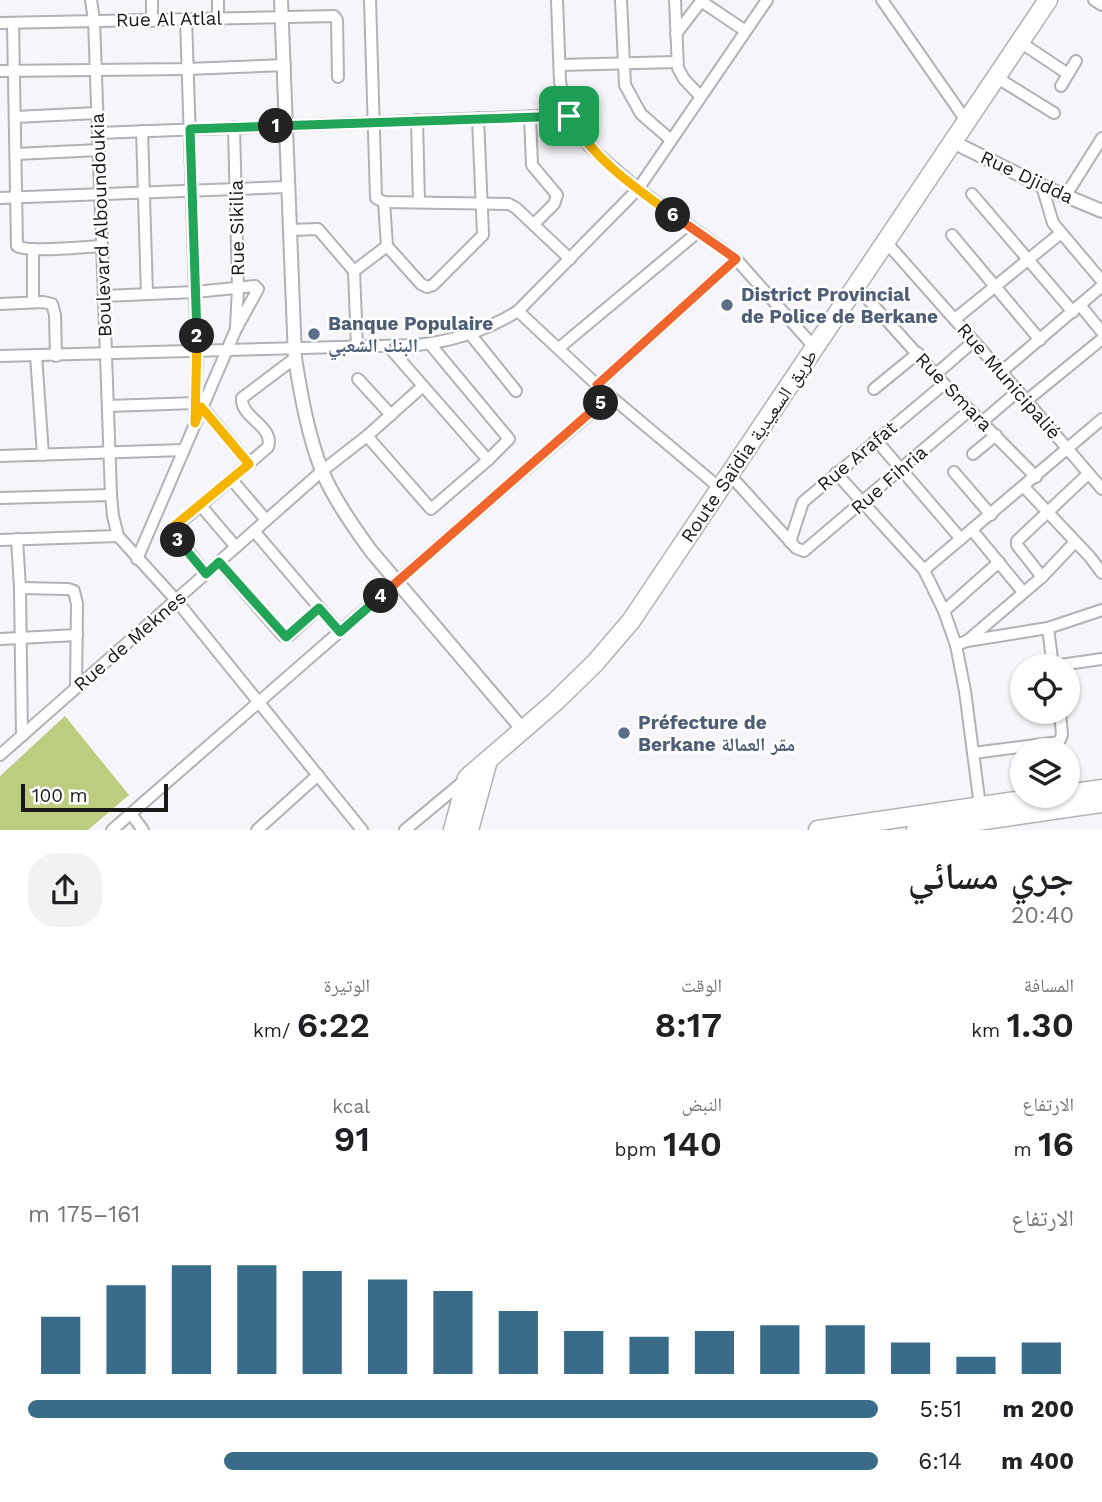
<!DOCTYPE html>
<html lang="ar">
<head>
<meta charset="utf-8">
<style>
	:root { --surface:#fff; --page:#f2f2f2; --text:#202124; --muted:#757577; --accent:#386c89 }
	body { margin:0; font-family:"Work Sans","Noto Naskh Arabic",sans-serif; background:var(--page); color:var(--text); direction:rtl; height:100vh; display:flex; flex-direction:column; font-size:26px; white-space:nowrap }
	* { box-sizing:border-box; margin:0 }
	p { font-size:23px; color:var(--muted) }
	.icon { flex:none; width:38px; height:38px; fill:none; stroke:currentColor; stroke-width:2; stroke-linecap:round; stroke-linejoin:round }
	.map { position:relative; height:830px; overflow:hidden; direction:ltr }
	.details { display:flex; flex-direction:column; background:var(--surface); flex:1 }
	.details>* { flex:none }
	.controls { position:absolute; left:1010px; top:654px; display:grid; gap:14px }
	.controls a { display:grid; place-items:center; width:70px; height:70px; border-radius:50%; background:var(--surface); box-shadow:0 2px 5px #0004; font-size:35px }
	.scale { position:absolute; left:21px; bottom:18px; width:147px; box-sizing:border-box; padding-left:7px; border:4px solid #19191a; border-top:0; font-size:19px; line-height:24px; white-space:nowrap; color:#19191a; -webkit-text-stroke:5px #fff; paint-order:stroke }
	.pin { position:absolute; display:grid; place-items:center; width:60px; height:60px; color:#fff; margin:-30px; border-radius:14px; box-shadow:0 4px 10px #0006 }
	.km { position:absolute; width:35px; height:35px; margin:-18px; border-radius:50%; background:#222; color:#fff; font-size:19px; line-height:35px; text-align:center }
	.round { display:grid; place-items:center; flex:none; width:74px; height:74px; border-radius:28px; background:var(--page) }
	.head { display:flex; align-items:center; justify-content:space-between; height:119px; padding:0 28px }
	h1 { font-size:38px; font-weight:600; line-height:52px }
	.metrics { display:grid; grid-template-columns:repeat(3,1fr); gap:10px; height:119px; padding:7px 28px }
	.metrics div { display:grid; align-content:center }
	.metrics b { font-size:35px; font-weight:600 }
	.metrics small { font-size:19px; font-weight:400 }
	.metrics p { font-size:19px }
	.chart { height:196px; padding:14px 28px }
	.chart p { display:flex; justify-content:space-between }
	.chart svg { width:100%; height:126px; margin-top:7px; stroke:var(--accent); stroke-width:6 }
	ul { padding:0 28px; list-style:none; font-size:23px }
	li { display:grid; grid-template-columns:112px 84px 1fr; align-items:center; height:52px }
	li i { height:18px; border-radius:9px; background:var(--accent) }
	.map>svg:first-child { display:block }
	.green { fill:#bdcd7f }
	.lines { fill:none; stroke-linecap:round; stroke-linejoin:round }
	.minor-casing { stroke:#b2b1b6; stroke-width:14 }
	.tertiary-casing { stroke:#b2b1b6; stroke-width:16 }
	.trunk-casing { stroke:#b2b1b6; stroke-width:21 }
	.minor { stroke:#fff; stroke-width:10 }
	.tertiary { stroke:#fff; stroke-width:12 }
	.trunk { stroke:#fff; stroke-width:18 }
	.split-1-casing { stroke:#fff; stroke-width:14 }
	.split-2-casing { stroke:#fff; stroke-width:14 }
	.split-3-casing { stroke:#fff; stroke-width:14 }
	.split-4-casing { stroke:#fff; stroke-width:14 }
	.split-5-casing { stroke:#fff; stroke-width:14 }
	.split-6-casing { stroke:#fff; stroke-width:14 }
	.split-7-casing { stroke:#fff; stroke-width:14 }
	.split-1 { stroke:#22a559; stroke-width:9 }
	.split-2 { stroke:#22a559; stroke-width:9 }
	.split-3 { stroke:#f5b400; stroke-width:9 }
	.split-4 { stroke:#22a559; stroke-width:9 }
	.split-5 { stroke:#f0652b; stroke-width:9 }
	.split-6 { stroke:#f0652b; stroke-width:9 }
	.split-7 { stroke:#f5b400; stroke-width:9 }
	.service-dot { fill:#5c6f8a; stroke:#fff; stroke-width:2.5 }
	.labels { text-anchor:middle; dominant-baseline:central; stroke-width:5; stroke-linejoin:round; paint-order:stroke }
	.street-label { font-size:19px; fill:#19191a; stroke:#fff }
	.service-label { font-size:19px; font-weight:bold; fill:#4e5e75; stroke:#fff; text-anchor:start }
</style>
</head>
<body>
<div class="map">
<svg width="1102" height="830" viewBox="0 0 1102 830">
	<rect width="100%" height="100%" fill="#f6f6fa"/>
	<!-- green -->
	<polygon class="green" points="65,716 129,795 88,830 0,830 0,776"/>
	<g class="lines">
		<defs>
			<g id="minor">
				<polyline points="91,0 94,20 111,495 113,516 118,536 176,600 362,830"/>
				<polyline points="152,0 152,21"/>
				<polyline points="218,0 218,18"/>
				<polyline points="370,0 376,198 384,202 509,204 516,208 570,259"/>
				<polyline points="557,0 560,82 569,115 578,132 590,147 638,189 736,259 815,348"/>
				<polyline points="621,0 625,85 641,114 671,140"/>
				<polyline points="675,0 678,68 684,79 700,96"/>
				<polyline points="882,0 967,122"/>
				<polyline points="1094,0 1102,5"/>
				<polyline points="701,1 744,30"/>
				<polyline points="186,19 197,352 195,415"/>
				<polyline points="0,23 334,16 337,20 338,77"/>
				<path d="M13,23L17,246C29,253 85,247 102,246"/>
				<polyline points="676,34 702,0"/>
				<polyline points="1020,42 1068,74"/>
				<polyline points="560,65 676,62"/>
				<polyline points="0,71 187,69 285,65"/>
				<polyline points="996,77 1054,113"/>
				<polyline points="1061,86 1076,61"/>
				<polyline points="530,116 532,165 557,195 554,204 534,224"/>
				<polyline points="15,117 97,113"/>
				<polyline points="417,120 419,202"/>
				<polyline points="234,127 238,288 236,327"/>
				<polyline points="142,131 147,294"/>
				<polyline points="98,133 569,115"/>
				<polyline points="16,154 99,150"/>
				<polyline points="1042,186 1053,223 1102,281"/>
				<polyline points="972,194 1073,312"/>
				<polyline points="1066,195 1102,138"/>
				<polyline points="0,198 288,187"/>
				<polyline points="384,202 387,246 421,284 427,287 433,285 483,235 478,118"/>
				<polyline points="290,230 318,229 354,271 357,347"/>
				<polyline points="952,235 1040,340"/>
				<polyline points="886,242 1018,391 1102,489"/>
				<polyline points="33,249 33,302"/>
				<polyline points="354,271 387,246"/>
				<polyline points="856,286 944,384 1036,477"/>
				<polyline points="104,296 195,292 255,286 258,289 236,329 137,559"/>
				<polyline points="0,304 43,302 52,304 55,315 56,356"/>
				<polyline points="1080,305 1102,332"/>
				<polyline points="518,311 597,385 721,489"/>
				<polyline points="955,319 1061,233"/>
				<polyline points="471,335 516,391"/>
				<polyline points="388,346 488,460"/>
				<polyline points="559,348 698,232"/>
				<polyline points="36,355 43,455"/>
				<path d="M0,356L417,345C454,341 487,330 518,311L638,189L767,0"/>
				<polyline points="1001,372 1102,286"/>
				<polyline points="936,374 974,341"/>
				<polyline points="358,379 391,415"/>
				<polyline points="597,385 736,259"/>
				<polyline points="874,389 918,353"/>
				<polyline points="1026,401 1102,339"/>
				<polyline points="108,406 196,403"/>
				<polyline points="201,406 249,464"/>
				<polyline points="982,422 1018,391"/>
				<polyline points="367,436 431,509 488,460 509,439 430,344"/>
				<polyline points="876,440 961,539"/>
				<polyline points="973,454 996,435"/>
				<polyline points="0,456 184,450"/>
				<polyline points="954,472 991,515"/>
				<polyline points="836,473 924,570 944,611 956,645 965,691 980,806"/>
				<polyline points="730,475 796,548 804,551 970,410"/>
				<polyline points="232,480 266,520"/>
				<polyline points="1024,487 1090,557 1102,573"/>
				<polyline points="0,498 111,495"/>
				<polyline points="201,506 236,547"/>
				<polyline points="972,530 1023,592"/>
				<polyline points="254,531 340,632"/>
				<polyline points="17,539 20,588 22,736"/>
				<polyline points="0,540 118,536"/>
				<polyline points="790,542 803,502 944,384"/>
				<polyline points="219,562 283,636 290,635 319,608"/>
				<polyline points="924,570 1102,419"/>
				<path d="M206,574L172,530L268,447C275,426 240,418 242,398L295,358"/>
				<polyline points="1042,577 1017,545 1017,541 1088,474"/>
				<polyline points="20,588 68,589 74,591 77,604 76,688"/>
				<polyline points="944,611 999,562"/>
				<polyline points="1048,628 1053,667"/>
				<polyline points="0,639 77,635"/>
				<polyline points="967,641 1048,628 1102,610"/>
				<polyline points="956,645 967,641 1042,577 1075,542"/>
				<polyline points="1053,666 1102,659"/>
				<polyline points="973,753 1059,742 1062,735 1060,712"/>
				<polyline points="0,755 322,471 367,436 423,386"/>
				<polyline points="131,814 143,830"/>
				<polyline points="112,830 610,396"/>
				<polyline points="257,830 318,775"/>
				<polyline points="405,830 465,780"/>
			</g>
			<g id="tertiary">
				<path d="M281,0L295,358C301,396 308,435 322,471C334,499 353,526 371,551L523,730"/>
				<polyline points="953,142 1042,186 1102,211"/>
			</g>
			<g id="trunk">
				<polyline points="1068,794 1102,789"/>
				<polyline points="453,830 467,778 555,702 595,663 631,621 1048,0"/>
				<polyline points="469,830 488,760"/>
				<polyline points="818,830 1049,796"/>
				<polyline points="916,830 1102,803"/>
			</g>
		</defs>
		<!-- minor casing -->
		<use href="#minor" class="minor-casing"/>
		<!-- tertiary casing -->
		<use href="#tertiary" class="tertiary-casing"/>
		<!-- trunk casing -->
		<use href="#trunk" class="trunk-casing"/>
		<!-- minor -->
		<use href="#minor" class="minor"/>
		<!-- tertiary -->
		<use href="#tertiary" class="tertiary"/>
		<!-- trunk -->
		<use href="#trunk" class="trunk"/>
	</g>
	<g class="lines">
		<defs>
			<polyline id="split-1" points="276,126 569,116"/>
			<polyline id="split-2" points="197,336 190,129 276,126"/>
			<polyline id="split-3" points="178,540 173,533 173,527 249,464 201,407 195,423 197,336"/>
			<polyline id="split-4" points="178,540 206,574 219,562 286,637 319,608 340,632 381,596"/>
			<polyline id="split-5" points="381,596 601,403"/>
			<polyline id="split-6" points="601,403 610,396 597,385 736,259 673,215"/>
			<path id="split-7" d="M569,116C592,158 634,187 673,215"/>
		</defs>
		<!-- split-1 casing -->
		<use href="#split-1" class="split-1-casing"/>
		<!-- split-2 casing -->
		<use href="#split-2" class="split-2-casing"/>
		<!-- split-3 casing -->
		<use href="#split-3" class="split-3-casing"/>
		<!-- split-4 casing -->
		<use href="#split-4" class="split-4-casing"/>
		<!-- split-5 casing -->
		<use href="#split-5" class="split-5-casing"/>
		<!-- split-6 casing -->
		<use href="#split-6" class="split-6-casing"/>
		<!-- split-7 casing -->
		<use href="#split-7" class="split-7-casing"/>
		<!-- split-1 -->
		<use href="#split-1" class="split-1"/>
		<!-- split-2 -->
		<use href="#split-2" class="split-2"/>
		<!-- split-3 -->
		<use href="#split-3" class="split-3"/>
		<!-- split-4 -->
		<use href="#split-4" class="split-4"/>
		<!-- split-5 -->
		<use href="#split-5" class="split-5"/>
		<!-- split-6 -->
		<use href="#split-6" class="split-6"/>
		<!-- split-7 -->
		<use href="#split-7" class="split-7"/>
	</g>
	<!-- markers -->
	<g class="service-dot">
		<circle cx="727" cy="305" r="7"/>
		<circle cx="314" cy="334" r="7"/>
		<circle cx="624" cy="733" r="7"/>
	</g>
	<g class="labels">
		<!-- street labels -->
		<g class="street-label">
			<text transform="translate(169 19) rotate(-1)">Rue Al Atlal</text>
			<text transform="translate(1027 177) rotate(25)">Rue Djidda</text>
			<text transform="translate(101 225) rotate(-92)">Boulevard Alboundoukia</text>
			<text transform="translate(237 228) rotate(-91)">Rue Sikilia</text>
			<text transform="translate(1009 381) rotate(49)">Rue Municipalié</text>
			<text transform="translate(954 392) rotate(46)">Rue Smara</text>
			<text transform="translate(749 446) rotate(-56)">Route Saïdia طريق السعيدية</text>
			<text transform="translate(857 456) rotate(-40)">Rue Arafat</text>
			<text transform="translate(889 480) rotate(-41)">Rue Fihria</text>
			<text transform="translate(130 641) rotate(-41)">Rue de Meknes</text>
		</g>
		<!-- service labels -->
		<g class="service-label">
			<text x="741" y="294">District Provincial<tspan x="741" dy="22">de Police de Berkane</tspan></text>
			<text x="328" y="323">Banque Populaire<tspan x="328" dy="22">البنك الشعبي</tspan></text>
			<text x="638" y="722">Préfecture de<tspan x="638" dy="22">Berkane مقر العمالة</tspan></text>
		</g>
	</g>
</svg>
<div class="controls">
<a><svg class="icon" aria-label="locate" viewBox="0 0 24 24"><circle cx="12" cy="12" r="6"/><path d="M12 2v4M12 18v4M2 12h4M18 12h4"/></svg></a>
<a><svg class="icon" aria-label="layers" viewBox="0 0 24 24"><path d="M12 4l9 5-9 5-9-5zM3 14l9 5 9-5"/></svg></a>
</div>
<div class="scale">100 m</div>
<div class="pin" style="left:569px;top:116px;background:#1e9e55"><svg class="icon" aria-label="arrive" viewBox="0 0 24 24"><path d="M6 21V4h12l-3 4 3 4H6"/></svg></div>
<b class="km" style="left:276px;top:126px">1</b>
<b class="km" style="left:197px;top:336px">2</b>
<b class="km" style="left:178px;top:540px">3</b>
<b class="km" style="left:381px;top:596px">4</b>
<b class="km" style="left:601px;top:403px">5</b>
<b class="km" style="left:673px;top:215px">6</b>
</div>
<section class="details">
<div class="head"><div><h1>جري مسائي</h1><p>20:40</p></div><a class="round"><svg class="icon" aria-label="share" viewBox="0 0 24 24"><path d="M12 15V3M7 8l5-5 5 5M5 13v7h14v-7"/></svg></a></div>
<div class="metrics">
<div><p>المسافة</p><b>1.30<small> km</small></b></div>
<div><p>الوقت</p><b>8:17</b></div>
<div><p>الوتيرة</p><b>6:22<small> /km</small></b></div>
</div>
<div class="metrics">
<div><p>الارتفاع</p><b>16<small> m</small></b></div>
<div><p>النبض</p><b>140<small> bpm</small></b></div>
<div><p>kcal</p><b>91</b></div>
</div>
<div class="chart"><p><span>الارتفاع</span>161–175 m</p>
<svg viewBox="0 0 160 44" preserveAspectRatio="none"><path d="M5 44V24M15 44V13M25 44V6M35 44V6M45 44V8M55 44V11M65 44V15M75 44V22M85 44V29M95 44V31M105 44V29M115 44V27M125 44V27M135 44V33M145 44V38M155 44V33"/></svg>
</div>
<ul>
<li><b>200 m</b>5:51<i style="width:100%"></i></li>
<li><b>400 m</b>6:14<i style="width:77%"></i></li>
</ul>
</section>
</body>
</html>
